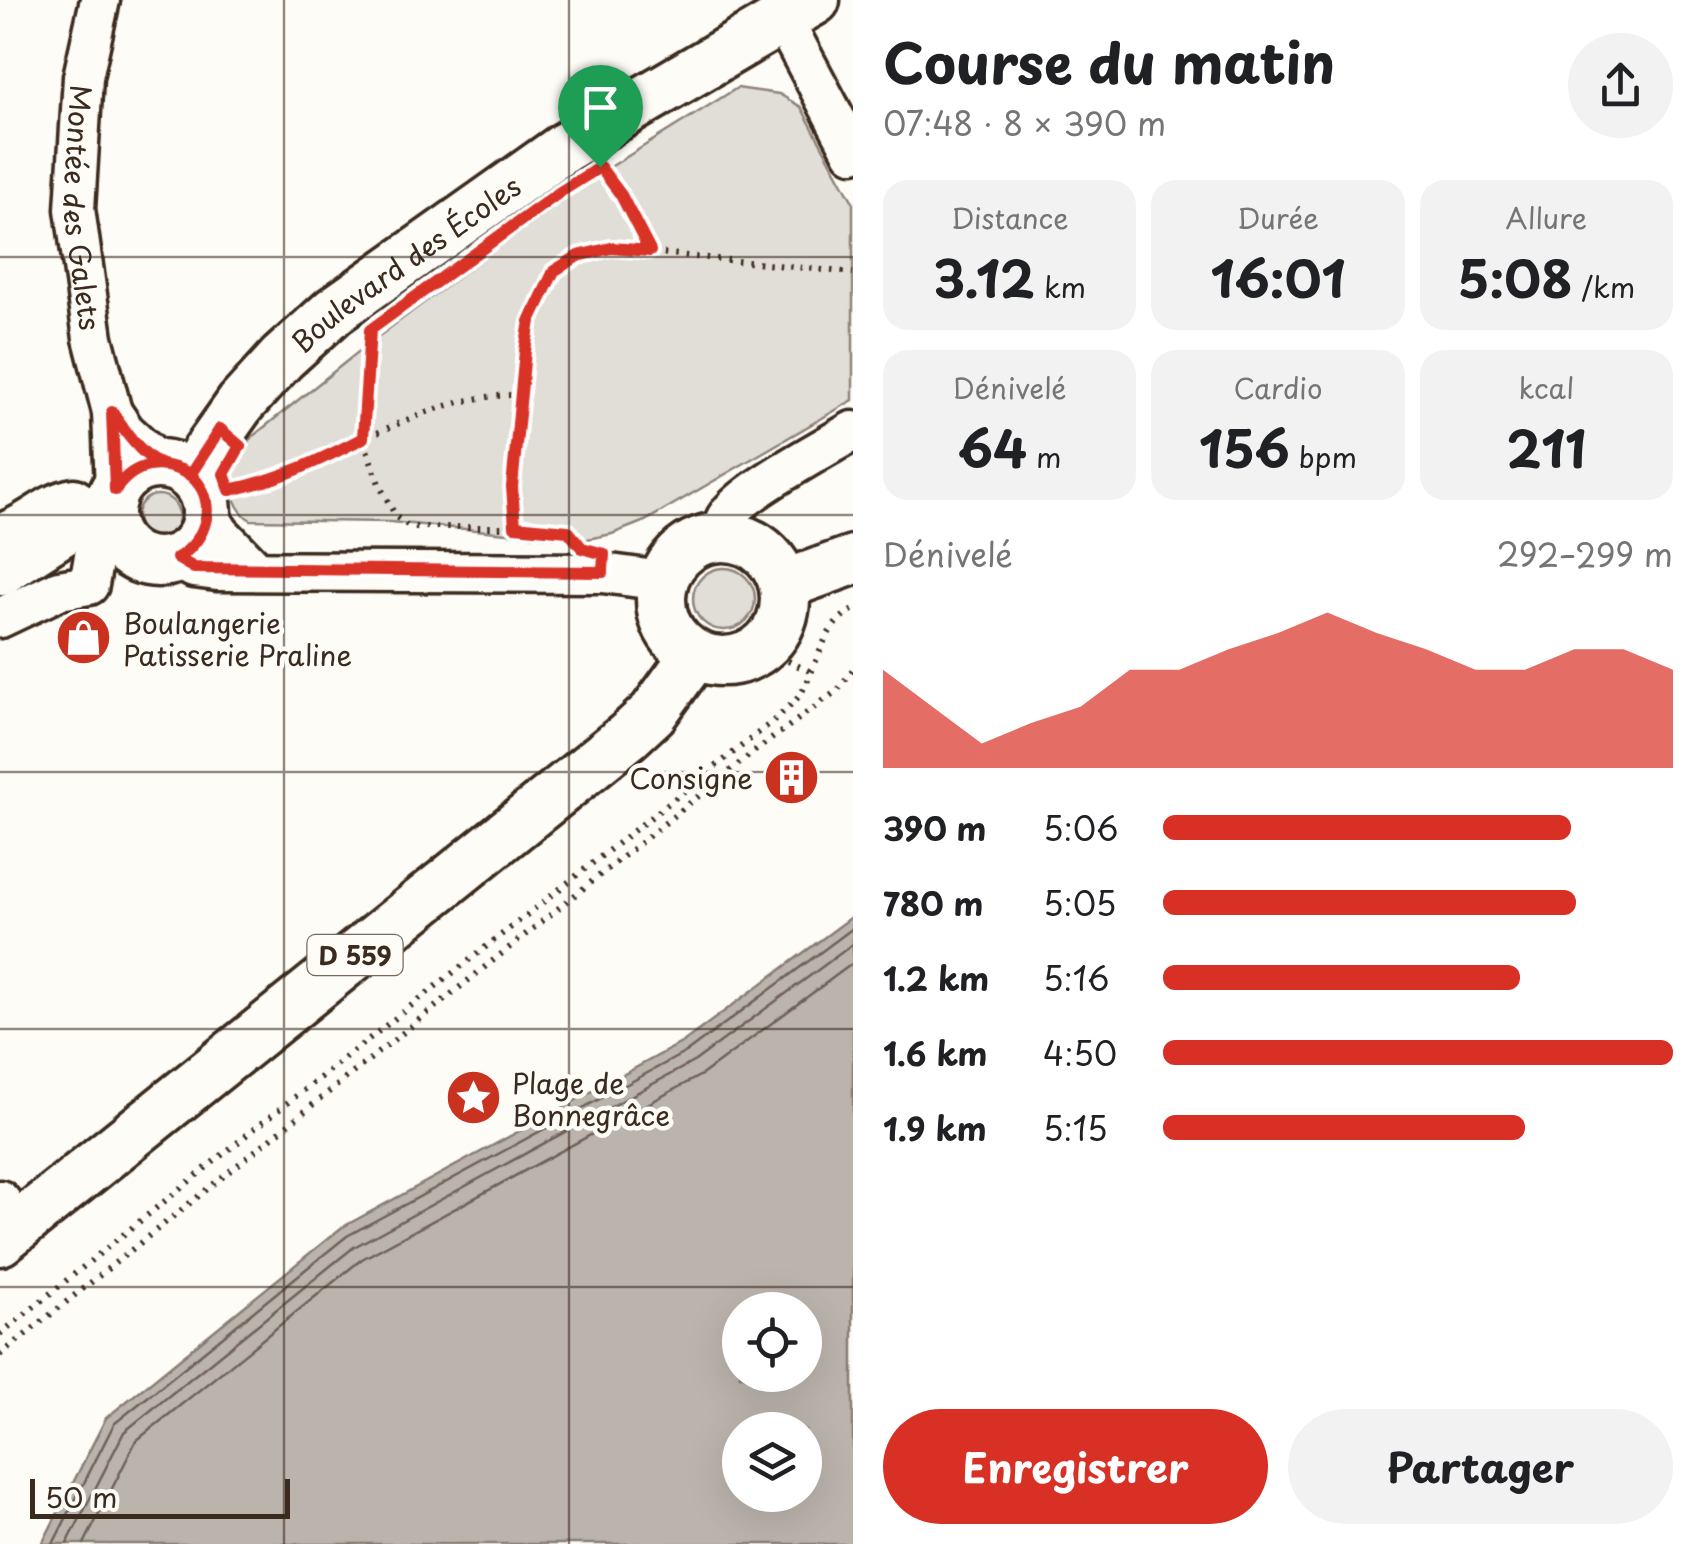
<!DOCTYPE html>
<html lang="fr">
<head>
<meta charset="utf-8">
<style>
	:root { --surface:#fff; --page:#f2f2f2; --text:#202124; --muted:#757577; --accent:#d93025 }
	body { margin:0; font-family:"Playpen Sans",sans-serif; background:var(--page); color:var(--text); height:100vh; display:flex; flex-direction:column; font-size:38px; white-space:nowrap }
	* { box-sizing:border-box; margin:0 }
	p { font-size:32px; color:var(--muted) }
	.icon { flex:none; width:55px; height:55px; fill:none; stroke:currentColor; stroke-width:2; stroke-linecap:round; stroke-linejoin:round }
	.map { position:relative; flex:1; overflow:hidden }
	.panel { display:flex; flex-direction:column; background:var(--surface); width:850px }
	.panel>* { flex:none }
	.controls { position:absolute; left:722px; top:1292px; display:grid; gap:20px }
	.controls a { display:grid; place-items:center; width:100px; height:100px; border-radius:50%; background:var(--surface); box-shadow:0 10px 40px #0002; font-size:50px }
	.scale { position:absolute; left:30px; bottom:25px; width:260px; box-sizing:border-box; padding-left:10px; border:5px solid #3b2a1e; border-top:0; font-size:28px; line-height:35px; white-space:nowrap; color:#3b2a1e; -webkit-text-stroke:8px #fdfcf7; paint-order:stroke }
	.pin { position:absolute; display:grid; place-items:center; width:85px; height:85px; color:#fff; margin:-102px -42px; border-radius:50% 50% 50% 0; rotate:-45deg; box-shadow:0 0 10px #0007 }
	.pin .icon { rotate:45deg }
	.round { display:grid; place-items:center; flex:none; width:105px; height:105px; border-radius:52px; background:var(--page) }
	.headline { display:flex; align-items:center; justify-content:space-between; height:170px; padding:0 30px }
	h1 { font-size:55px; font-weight:700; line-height:75px }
	.figures { display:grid; grid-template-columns:repeat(3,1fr); gap:15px; height:170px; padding:10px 30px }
	.figures div { display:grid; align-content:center; border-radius:25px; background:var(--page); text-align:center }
	.figures b { font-size:50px; font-weight:700 }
	.figures small { font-size:28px; font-weight:400 }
	.figures p { font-size:28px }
	.chart { height:280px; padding:20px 30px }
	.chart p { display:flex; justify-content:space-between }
	.chart svg { width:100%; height:180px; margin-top:10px; fill:var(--accent); opacity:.7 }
	.action { display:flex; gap:20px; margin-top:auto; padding:20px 30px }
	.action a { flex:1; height:115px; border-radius:60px; background:var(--accent); color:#fff; font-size:40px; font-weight:700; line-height:115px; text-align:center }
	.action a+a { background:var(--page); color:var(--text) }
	ul { padding:0 30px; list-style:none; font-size:32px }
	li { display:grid; grid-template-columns:160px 120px 1fr; align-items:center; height:75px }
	li i { height:25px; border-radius:12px; background:var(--accent) }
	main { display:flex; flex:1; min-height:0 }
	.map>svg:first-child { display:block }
	.green { fill:#e1ded7; stroke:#8e847a; stroke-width:2.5 }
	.water { fill:#bbb4ad; stroke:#887d74; stroke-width:2.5; fill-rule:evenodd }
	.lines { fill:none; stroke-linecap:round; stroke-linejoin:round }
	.shore { stroke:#6e6157; stroke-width:2.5 }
	.minor-casing { stroke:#3b2a1e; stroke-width:45 }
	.major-casing { stroke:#3b2a1e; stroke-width:55 }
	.path { stroke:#3b2a1e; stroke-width:6; stroke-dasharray:2.5 8; stroke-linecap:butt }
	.minor { stroke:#fdfcf7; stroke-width:38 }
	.major { stroke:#fdfcf7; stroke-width:48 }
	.route-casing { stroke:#fff; stroke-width:20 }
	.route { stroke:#d93025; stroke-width:12 }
	.grid { fill:none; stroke:#3b2a1e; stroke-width:2.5; stroke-opacity:0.55 }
	.labels { text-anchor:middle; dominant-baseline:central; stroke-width:9; stroke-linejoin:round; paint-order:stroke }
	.shield { fill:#fdfcf7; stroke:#75695f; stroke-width:2.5 }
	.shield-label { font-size:25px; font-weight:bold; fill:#3b2a1e }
	.street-label { font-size:28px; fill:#3b2a1e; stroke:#fdfcf7 }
	.poi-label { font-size:28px; fill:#3b2a1e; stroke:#fdfcf7; text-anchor:start }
</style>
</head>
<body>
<main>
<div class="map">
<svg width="853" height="1544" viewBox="0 0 853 1544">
	<rect width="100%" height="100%" fill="#fdfcf7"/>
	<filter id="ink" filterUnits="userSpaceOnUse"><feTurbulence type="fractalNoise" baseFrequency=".01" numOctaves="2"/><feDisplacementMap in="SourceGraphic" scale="20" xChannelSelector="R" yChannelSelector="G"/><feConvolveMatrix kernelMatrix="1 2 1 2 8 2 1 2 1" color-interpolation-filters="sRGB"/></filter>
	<g filter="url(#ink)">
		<!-- green -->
		<g class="green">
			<path d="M737,88L779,94L801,107L853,202V400L645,521L612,534L583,540L390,522L251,520C237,513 227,487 230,471C233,458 244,447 252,437L367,345L580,186Z"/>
			<circle cx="158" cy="516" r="21"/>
			<circle cx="724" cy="599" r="31"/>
		</g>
		<!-- water -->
		<path class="water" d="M853,916V1544H42L106,1418L341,1228L683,1042ZM740,1310H805V1375H740ZM740,1430H805V1495H740Z"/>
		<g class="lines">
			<!-- shore -->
			<g class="shore">
				<polyline points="53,1544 114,1424 347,1236 688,1051 853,928"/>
				<polyline points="67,1544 124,1432 354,1247 695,1061 853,944"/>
				<polyline points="84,1544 136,1441 362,1259 703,1074 853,963"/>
			</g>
			<defs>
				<g id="minor">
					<path id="s1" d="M100,0L83,77L75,209L93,338L112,412L115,490"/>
					<polyline points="782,18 853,152"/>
					<polyline points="112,412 125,431 160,463"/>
					<polyline points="207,512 220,533 255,569"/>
					<path d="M0,533C28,526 47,502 74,498L93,510"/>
					<path d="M722,536C723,531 723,525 725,520C735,495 827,447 853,431"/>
					<polyline points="177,558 194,568 217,571 603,573 662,581"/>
					<polyline points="0,618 59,590 89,585 94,556"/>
					<polyline points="0,1200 20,1225"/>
				</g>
				<g id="major">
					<circle cx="158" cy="513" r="49"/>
					<path id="s2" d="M190,475L241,403L282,358L334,311L565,147L815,0"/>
					<circle cx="723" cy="599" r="62"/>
					<polyline points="0,571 111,500"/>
					<polyline points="784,585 853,560"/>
					<polyline points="0,1241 628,736 653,713 695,655"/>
				</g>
			</defs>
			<!-- minor casing -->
			<use href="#minor" class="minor-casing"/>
			<!-- major casing -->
			<use href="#major" class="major-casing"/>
			<!-- path -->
			<g class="path">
				<polyline points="603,171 621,195 650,250"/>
				<polyline points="370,336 363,438 379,484 396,517 410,527 515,527 568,531 574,536"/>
				<path d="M231,489C333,470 413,394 520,395"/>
				<polyline points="515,527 512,487 514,449 530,321 554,271 578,256 611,248 853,273"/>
				<polyline points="788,661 811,672"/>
				<path d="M0,1334L253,1130L772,722C782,712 798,701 804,688C819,661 823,625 853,610"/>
				<polyline points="0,1355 755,751 838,690 853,669"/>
			</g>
			<!-- minor -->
			<use href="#minor" class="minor"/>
			<!-- major -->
			<use href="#major" class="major"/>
		</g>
	</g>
	<g class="lines" filter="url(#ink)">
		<defs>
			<path id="route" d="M600,167L560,192L370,330L363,438C319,461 279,480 230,490L224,474L240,446L220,429L190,475C161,458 134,463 115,490L112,412C123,429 140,454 160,464C170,468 179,467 189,474C220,499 207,541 177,558L194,568L603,572L604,554L582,548L568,531L515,526L512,487L525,351L530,321L554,271L578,256L611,248L650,251L621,195L600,167"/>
		</defs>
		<!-- route casing -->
		<use href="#route" class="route-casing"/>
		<!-- route -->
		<use href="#route" class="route"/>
	</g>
	<!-- grid -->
	<path class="grid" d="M284,0V1544M569,0V1544M0,257H853M0,515H853M0,772H853M0,1029H853M0,1287H853"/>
	<!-- icons -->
	<defs>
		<symbol id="shop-disc" viewBox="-11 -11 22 22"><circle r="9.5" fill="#c8321e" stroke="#fdfcf7"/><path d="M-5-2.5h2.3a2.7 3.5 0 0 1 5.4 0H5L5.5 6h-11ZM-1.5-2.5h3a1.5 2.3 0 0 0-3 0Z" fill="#fff"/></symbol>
		<symbol id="building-disc" viewBox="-11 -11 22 22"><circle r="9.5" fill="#c8321e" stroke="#fdfcf7"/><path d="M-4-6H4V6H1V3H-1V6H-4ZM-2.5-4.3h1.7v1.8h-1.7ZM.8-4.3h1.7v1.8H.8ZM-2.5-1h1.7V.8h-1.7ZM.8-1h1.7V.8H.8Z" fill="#fff"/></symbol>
		<symbol id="sight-disc" viewBox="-11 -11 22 22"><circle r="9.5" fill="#c8321e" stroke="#fdfcf7"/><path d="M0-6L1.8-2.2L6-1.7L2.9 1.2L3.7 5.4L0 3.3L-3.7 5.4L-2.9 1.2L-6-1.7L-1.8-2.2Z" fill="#fff"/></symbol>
	</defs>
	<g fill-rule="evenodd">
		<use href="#shop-disc" x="52" y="606" width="63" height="63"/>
		<use href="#building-disc" x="760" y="746" width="63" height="63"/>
		<use href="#sight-disc" x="442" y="1066" width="63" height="63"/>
	</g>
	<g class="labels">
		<!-- shield labels -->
		<rect class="shield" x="307.5" y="935" width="95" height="40" rx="8"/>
		<g class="shield-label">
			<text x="355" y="955">D 559</text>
		</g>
		<!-- street labels -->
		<g class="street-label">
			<text stroke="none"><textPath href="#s1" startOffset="210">Montée des Galets</textPath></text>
			<text stroke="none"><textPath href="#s2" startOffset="305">Boulevard des Écoles</textPath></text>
		</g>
		<!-- poi labels -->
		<g class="poi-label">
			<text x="123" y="622">Boulangerie<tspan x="123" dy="32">Patisserie Praline</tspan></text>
			<text x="753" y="777" text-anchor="end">Consigne</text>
			<text x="512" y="1082">Plage de<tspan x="512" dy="32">Bonnegrâce</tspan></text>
		</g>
	</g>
</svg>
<div class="controls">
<a><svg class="icon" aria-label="locate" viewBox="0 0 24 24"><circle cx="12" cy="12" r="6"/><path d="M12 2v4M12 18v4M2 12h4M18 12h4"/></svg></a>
<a><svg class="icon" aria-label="layers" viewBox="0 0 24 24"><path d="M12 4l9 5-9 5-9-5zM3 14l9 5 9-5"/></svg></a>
</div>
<div class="scale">50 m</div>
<div class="pin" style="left:600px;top:167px;background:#1e9e55"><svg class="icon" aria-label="arrive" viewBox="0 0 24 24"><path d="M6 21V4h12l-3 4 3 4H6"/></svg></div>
</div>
<section class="panel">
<div class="headline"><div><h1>Course du matin</h1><p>07:48 · 8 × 390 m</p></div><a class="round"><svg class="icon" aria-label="share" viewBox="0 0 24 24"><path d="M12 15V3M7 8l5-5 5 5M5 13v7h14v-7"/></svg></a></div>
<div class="figures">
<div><p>Distance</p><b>3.12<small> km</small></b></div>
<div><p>Durée</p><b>16:01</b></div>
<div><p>Allure</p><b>5:08<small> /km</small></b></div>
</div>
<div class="figures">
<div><p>Dénivelé</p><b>64<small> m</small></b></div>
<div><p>Cardio</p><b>156<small> bpm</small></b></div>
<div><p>kcal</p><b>211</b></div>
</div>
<div class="chart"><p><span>Dénivelé</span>292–299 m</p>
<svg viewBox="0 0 160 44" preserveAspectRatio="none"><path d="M0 44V20L10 29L20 38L30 33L40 29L50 20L60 20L70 15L80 11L90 6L100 11L110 15L120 20L130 20L140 15L150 15L160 20V44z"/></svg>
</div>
<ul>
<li><b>390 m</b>5:06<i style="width:80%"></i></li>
<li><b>780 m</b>5:05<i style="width:81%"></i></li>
<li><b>1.2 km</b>5:16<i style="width:70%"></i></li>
<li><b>1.6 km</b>4:50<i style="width:100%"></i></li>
<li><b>1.9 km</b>5:15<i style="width:71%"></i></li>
</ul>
<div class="action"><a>Enregistrer</a><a>Partager</a></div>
</section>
</main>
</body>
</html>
